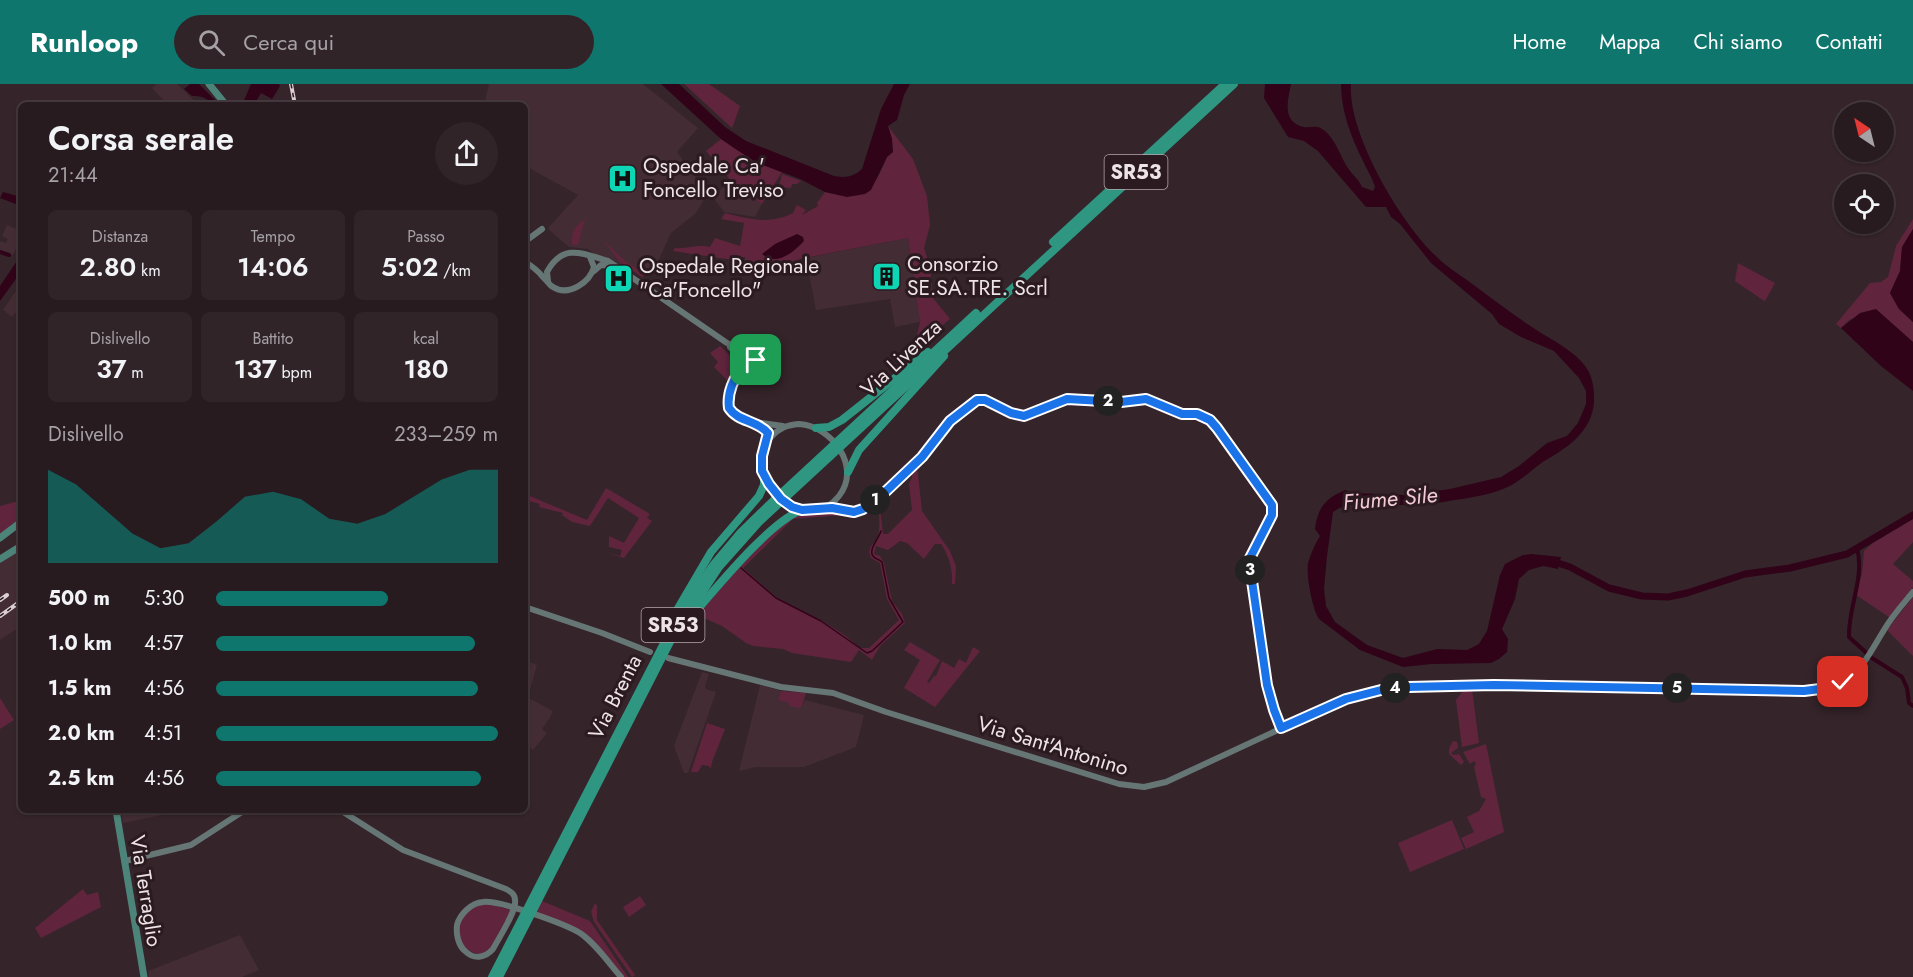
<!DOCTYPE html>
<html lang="it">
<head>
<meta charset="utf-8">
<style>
	:root { --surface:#281b20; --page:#302429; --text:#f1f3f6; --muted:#a5a1a5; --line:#44393e; --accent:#0f766e }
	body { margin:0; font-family:Jost,sans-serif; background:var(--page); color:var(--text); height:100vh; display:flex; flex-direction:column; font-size:22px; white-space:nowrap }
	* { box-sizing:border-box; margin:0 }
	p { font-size:20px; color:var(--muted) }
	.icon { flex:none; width:33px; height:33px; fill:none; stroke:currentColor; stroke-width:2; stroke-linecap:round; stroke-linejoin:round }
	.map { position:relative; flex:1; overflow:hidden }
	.panel { position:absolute; left:18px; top:18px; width:510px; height:711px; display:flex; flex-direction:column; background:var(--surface); border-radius:9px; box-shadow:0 2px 4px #0004,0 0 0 2px var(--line) }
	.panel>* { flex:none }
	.needle { width:39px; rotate:325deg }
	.tools { position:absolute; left:1834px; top:18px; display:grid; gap:12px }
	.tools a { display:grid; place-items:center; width:60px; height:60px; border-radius:50%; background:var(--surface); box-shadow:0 2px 4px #0004,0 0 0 2px var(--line); font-size:30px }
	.pin { position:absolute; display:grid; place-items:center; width:51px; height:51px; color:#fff; margin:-26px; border-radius:12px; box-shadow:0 3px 9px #0006 }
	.km { position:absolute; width:30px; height:30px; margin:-15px; border-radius:50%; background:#222; color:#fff; font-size:16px; line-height:30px; text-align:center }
	.round { display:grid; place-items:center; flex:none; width:63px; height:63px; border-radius:32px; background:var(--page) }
	.head { display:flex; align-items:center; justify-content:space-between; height:102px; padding:0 30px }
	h1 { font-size:33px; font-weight:600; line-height:45px }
	.stats { display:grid; grid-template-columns:repeat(3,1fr); gap:9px; height:102px; padding:6px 30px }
	.stats div { display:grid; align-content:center; border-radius:9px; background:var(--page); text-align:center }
	.stats b { font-size:26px; font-weight:600 }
	.stats small { font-size:16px; font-weight:400 }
	.stats p { font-size:16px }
	.chart { height:168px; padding:12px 30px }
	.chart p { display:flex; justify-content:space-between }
	.chart svg { width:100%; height:108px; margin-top:6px; fill:var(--accent); opacity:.7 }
	ul { padding:0 30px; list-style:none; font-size:20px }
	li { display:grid; grid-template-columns:96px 72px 1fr; align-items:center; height:45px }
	li i { height:15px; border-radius:8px; background:var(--accent) }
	header { display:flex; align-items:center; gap:36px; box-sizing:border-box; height:84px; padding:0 30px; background:var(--accent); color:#fff }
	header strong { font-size:28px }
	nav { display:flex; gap:33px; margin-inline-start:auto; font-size:21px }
	.search { width:420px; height:54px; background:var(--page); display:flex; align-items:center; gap:15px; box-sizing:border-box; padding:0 21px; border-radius:33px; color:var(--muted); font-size:22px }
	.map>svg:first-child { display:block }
	.built { fill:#432c34 }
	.green { fill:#60253d }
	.water { fill:#300318 }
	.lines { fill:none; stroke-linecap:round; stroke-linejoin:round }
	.stream { stroke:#300318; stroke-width:1.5 }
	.canal { stroke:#300318; stroke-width:4 }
	.river { stroke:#300318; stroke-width:7 }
	.secondary { stroke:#657674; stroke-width:6 }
	.primary { stroke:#4d8479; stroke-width:7 }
	.highway { stroke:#2e9681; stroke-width:8 }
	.rail-casing { stroke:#dbcfd3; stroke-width:4 }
	.rail { stroke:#2b1b20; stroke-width:1.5; stroke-dasharray:4.5; stroke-linecap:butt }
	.route-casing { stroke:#fff; stroke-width:12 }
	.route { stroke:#1a73e8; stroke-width:8 }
	.labels { text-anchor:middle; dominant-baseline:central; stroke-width:6; stroke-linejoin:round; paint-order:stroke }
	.shield { fill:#2b1b20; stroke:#b4a7ab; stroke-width:1.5 }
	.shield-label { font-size:20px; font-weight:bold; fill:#eee3e6 }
	.poi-label { font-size:21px; fill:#eee3e6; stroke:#2b1b20; text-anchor:start }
	.street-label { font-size:21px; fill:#eee3e6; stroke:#2b1b20 }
	.water-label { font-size:22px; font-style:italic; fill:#f4cad7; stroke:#2b1b20 }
</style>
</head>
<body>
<header>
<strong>Runloop</strong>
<div class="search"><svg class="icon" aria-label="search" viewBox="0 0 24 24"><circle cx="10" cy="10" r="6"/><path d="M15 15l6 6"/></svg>Cerca qui</div>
<nav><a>Home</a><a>Mappa</a><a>Chi siamo</a><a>Contatti</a></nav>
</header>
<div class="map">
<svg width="1913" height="893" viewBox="0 0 1913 893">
	<rect width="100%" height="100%" fill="#35242a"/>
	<!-- built -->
	<g class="built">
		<polygon points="156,0 177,0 199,21 168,21 152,4"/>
		<polygon points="489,0 643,0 698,44 677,68 699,98 704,112 703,118 695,130 671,149 655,184 649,189 642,192 622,179 620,181 609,175 597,172 588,165 569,163 549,146 548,144 578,111 531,85 525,79 525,21 484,21"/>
		<polygon points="731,96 738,106 762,120 755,133 724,128 713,113"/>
		<polygon points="7,141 21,147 21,154 13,171 0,167 0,157 6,159 8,155 2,152"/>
		<polygon points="908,154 920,238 895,243 890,215 816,226 806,174"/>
		<polygon points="21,200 21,223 12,233 3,226"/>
		<polygon points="21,465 21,542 0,556 0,479"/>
		<polygon points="525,576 537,581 530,606 525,604"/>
		<polygon points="702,588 709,590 705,602 706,605 716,608 688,689 684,689 674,662"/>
		<polygon points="760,601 781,607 778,616 802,622 805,616 864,631 856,663 804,683 756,683 739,687"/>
		<polygon points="525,612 553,627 549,635 542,645 547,649 533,666 527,662 525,664"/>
		<polygon points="121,726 163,726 164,728 162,731 123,739"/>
		<polygon points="240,851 259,886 242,893 149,893 148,887"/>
	</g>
	<!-- green -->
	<g class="green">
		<polygon points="684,0 709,0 740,22 732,44"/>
		<path d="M888,42L913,75L927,112L930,141L924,164L930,183L933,214L950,235L914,265L920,238L908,154L799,175L795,182L779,183L745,178V173H741L740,177L673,167L675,164C688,165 697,160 710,163L715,154L740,162L744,139L721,135L725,129C749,135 770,141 793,129L797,121L806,126L802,131L818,122L817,119L825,108C866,117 871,111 887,73L890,71L892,55Z"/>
		<polygon points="721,55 744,70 782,88 762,120 738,105 706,67"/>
		<polygon points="782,90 801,97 797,100 792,100 791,104 779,103"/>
		<path d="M587,135L584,138L578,161H572C571,148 575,140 587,135Z"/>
		<polygon points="1913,135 1913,145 1902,163 1900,187 1890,209 1899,225 1913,238 1913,258 1876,226 1849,236 1841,244 1836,240 1870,199 1881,198 1888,193 1896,162"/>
		<polygon points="603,156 624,176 644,190 649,182 653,184 649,189 642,193 621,179"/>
		<polygon points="1738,179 1775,199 1765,217 1770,221 1735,197"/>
		<path d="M720,262C734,273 735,281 728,297L714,283L718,278L710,269Z"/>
		<path d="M917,381L922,427L950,467L956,482L955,500H952C953,485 949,472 941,460H935L924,475L907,459L900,457L888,466L876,462L874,470L880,472L884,479L892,517L902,530L905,539L880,562L872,576L859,566L851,578L792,569L783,565L753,562L746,559L722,542L697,531L739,483L787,435L800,430H816L832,426L845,431L793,435L743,484L776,513L821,536L846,552L860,564H869L899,536L887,515L880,479L871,474C866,462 874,462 878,452C881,442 878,427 879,416L881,415L883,422L880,424L883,450H888L912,426L909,400L912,393V386Z"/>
		<polygon points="606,404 650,430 647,434 652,437 624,474 607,469 620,472 622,466 609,463 609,452 624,459 639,434 608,414 590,442 572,438 562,431 563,429 539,423 540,420 525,416 525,410 587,436"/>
		<polygon points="15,418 21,418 21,434 0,450 0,422"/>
		<polygon points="1913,435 1913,458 1893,480 1913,497 1913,503 1889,533 1856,511 1862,490 1864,467 1873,459"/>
		<polygon points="1913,513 1913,572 1887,546"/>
		<polygon points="910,558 940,576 927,598 929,599 934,592 936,592 942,577 954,584 959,575 966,579 973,563 980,567 935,623 904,604 920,576 904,566"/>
		<polygon points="1472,605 1479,659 1462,663 1456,616 1463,607"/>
		<polygon points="781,607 806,609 802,622 799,624 789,622 789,619 778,616"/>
		<polygon points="0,614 14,636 0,645"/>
		<polygon points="707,639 725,645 712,678 711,685 709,682 702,681 698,688 691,688"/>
		<polygon points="1453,657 1457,658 1458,664 1451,669 1454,671 1459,670 1464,678 1461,681 1449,670 1449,665"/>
		<polygon points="1486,660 1504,748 1466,765 1461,754 1474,748 1467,733 1479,727 1486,715 1481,713 1474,683 1476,680 1474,677 1470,680 1463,668"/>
		<polygon points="1452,736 1464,765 1410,788 1398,759"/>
		<polygon points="83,805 87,811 98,808 101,823 41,854 35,844"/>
		<polygon points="640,812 646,821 629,833 623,823"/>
		<polygon points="542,817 590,837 628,893 624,893 598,862 536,828"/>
		<path d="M486,819L511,826L491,863L483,870C455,870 451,837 473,824C477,821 482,820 486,819Z"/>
		<polygon points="595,819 597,822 597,836 635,891 632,893 594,838 591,828"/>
	</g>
	<!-- water -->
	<g class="water">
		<path d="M190,0H199L220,21H212C207,13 201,12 192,12L184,5Z"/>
		<polygon points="251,0 279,0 280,2 272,15 261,9 254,21 242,21"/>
		<path d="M661,0H679L725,43L746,57L834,92C846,94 853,93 862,85L881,25L894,0H910L904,11L897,36L888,42L892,55L893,68L887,73L871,106L865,110L847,113L825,108L800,95L757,79L734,64L721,55Z"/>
		<path d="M1265,0H1291C1288,16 1281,38 1304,43C1310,44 1317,41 1322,45C1335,53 1340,72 1348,84C1352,91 1359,95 1362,103L1373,107L1375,103C1372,93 1367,86 1363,77C1351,53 1341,27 1341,0H1351C1347,49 1402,142 1438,174C1447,183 1457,189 1467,196C1487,211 1508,227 1529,241C1547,254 1584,270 1591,293C1602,332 1583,354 1551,373C1536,381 1525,394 1510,402C1492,411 1468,414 1449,417C1434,420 1418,421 1404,421C1381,422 1352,414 1333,428L1327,472L1324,505L1326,522L1335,538L1367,561L1403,574L1437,565L1467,566L1479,560L1487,547L1500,491L1505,480L1523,471L1531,470L1561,473L1558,485L1543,482L1529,486L1519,495L1515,515L1502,545L1508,555L1507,568L1499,575L1491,579L1431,580L1403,583L1360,566L1319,535C1312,524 1306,491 1308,479C1311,469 1315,460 1320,452L1315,445C1318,423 1325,415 1345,406L1355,409L1404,411L1450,405L1501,393L1519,382L1547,359L1567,352L1578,339L1586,320V307L1579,294L1554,267L1521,253L1499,240L1492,230L1431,179L1400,140L1391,133L1386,123H1366L1318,67L1304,57L1288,53L1264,14Z"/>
		<polygon points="3,108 21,113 21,122 0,114"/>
		<polygon points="1913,145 1913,238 1899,225 1890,209 1900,187 1902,163"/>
		<path d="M797,150L803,153L804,157C794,168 776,183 762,170L775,160Z"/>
		<polygon points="21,171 21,188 0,217 0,202"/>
		<polygon points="1876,225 1913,258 1913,307 1881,282 1841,244 1860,229"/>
	</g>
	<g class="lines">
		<!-- stream -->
		<path class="stream" d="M741,484L776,514L821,537L867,569L872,567L903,538L889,514L882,478C879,475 875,475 873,472C868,466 879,454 881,447"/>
		<!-- canal -->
		<g class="canal">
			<polyline points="0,168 9,171"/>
			<path d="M1857,464C1865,494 1848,523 1849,553L1872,574L1902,593L1907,604L1909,619L1913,622"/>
		</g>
		<!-- river -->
		<polyline class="river" points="1552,477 1570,483 1609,504 1642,512 1668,513 1687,509 1745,490 1790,484 1847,470 1913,431"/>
		<!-- secondary -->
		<g class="secondary">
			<polyline points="525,161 527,156 542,145"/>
			<path d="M525,178C532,182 538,187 543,193C547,196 549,201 553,203C569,213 590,198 594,183L590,173"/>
			<polyline points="594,187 601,181 614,182"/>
			<path d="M548,197L547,188C563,158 584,170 608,177L727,259L744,265"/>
			<path d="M730,263C752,285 725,300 729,324C738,338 757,336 768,349L767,357"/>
			<path d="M739,278L747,283C763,279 756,260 741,267"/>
			<polyline points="761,339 783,342"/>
			<path d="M799,340C832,342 862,383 839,412C805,455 736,392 771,353C779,344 787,341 799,340Z"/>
			<polyline points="823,424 836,424 851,429 865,424 917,377 950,337 977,316 985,316 1011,329 1024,332 1072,315 1121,319 1146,315 1182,330 1197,330 1210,336 1217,343 1272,421 1272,431 1249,476 1267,601 1271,619 1281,644"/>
			<polyline points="525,523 602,549 650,568"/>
			<path d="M668,574L781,603L833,609L886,628L1119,700L1144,703L1166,698L1336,619L1358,611L1390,605L1408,603L1494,601L1804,607C1855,603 1860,585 1884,546C1892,532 1903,520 1913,508"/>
			<path d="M340,726L403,766L506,805C511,808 515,810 515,816C517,827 498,855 493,865C485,874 474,876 465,867C458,861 456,850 457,841C460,830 471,819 483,818C500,816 565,840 580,849C596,860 608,878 621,893"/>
			<polyline points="125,777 191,761 245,726"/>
		</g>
		<!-- primary -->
		<g class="primary">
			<polyline points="209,0 226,21"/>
			<polyline points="0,454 21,438"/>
			<polyline points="0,475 21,462"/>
			<polyline points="116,726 144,893"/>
		</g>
		<!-- highway -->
		<g class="highway">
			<polyline points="1053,158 1225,0"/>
			<polyline points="816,344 829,343 842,336 928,268"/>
			<polyline points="848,388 859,366 944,272"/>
			<polyline points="677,526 711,468 759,412 764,401 764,391"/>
			<path d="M684,541C709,513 769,437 802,426"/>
			<polyline points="492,893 679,530 714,480 741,448 773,417 976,229"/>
			<polyline points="499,893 671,556 719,483 759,438 1234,0"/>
		</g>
		<defs>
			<g id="rail">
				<polyline points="291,0 295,21"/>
				<polyline points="0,516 7,511"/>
				<polyline points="0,532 21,517"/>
			</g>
		</defs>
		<!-- rail casing -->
		<use href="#rail" class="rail-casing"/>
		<!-- rail -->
		<use href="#rail" class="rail"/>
	</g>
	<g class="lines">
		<defs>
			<path id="route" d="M756,276C753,282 750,281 745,284C733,291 727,311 729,324C738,338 757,336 768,349L762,372V387L769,400L781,415L792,423L802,426L832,424L854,428L863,425L882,411L922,373L950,337L977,316H985L1011,329L1024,332L1067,315L1121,318L1146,315L1182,330H1197L1210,336L1217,344L1272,421V431L1249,476L1267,601L1274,626L1281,644L1346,615L1381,606L1408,603L1494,601L1804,607L1828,604L1843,598"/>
		</defs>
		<!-- route casing -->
		<use href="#route" class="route-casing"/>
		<!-- route -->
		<use href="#route" class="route"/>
	</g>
	<!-- icons -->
	<defs>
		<symbol id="hospital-square" viewBox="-11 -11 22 22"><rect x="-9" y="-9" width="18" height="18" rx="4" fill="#0ed5b4" stroke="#2b1b20"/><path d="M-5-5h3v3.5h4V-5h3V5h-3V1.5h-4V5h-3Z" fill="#111"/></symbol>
		<symbol id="building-square" viewBox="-11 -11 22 22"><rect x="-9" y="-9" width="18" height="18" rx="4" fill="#0ed5b4" stroke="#2b1b20"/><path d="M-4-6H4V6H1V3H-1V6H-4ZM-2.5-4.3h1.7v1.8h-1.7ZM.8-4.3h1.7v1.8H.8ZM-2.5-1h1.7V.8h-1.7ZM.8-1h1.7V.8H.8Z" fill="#111"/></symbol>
	</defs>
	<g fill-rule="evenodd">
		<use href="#hospital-square" x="606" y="78" width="33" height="33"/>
		<use href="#building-square" x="870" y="176" width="33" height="33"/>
		<use href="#hospital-square" x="602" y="178" width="33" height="33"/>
	</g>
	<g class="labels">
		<!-- shield labels -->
		<g class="shield">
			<rect x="1104.5" y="71" width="63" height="34" rx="4.5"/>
			<rect x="641.5" y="524" width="63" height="34" rx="4.5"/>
		</g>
		<g class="shield-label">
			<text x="1136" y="88">SR53</text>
			<text x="673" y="541">SR53</text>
		</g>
		<!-- poi labels -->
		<g class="poi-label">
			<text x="643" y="82">Ospedale Ca'<tspan x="643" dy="24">Foncello Treviso</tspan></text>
			<text x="907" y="180">Consorzio<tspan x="907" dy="24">SE.SA.TRE. Scrl</tspan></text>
			<text x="639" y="182">Ospedale Regionale<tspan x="639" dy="24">"Ca'Foncello"</tspan></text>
		</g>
		<!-- street labels -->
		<g class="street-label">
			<text transform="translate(901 274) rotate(-43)">Via Livenza</text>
			<text transform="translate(615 613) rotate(-63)">Via Brenta</text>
			<text transform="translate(1053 662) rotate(17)">Via Sant'Antonino</text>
			<text transform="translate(146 807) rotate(81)">Via Terraglio</text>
		</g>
		<!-- water labels -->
		<g class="water-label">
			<text transform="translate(1390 414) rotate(-5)">Fiume Sile</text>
		</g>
	</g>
</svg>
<div class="tools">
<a><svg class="needle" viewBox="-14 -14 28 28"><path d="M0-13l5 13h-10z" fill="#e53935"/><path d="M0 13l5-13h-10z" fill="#a5a1a5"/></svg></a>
<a><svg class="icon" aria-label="locate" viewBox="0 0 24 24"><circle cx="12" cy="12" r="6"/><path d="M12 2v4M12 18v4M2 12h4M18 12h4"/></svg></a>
</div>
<div class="pin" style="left:756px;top:276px;background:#1e9e55"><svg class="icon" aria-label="arrive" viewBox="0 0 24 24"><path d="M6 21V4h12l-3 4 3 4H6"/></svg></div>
<div class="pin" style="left:1843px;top:598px;background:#d93025"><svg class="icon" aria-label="check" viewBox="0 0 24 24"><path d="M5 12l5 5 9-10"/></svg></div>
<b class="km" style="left:875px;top:416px">1</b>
<b class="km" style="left:1108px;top:317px">2</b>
<b class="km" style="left:1250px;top:486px">3</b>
<b class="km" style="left:1395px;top:604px">4</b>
<b class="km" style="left:1677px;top:604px">5</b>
<section class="panel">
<div class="head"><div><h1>Corsa serale</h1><p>21:44</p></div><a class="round"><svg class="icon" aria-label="share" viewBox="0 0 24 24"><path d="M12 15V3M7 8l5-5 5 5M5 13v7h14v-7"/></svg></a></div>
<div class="stats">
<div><p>Distanza</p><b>2.80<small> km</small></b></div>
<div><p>Tempo</p><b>14:06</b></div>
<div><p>Passo</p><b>5:02<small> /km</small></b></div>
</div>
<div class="stats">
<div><p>Dislivello</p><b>37<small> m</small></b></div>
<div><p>Battito</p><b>137<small> bpm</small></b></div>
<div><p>kcal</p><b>180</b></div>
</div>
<div class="chart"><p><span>Dislivello</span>233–259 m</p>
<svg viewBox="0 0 160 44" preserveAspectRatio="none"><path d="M0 44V6L10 12L20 22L30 32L40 38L50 36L60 27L70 17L80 15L90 18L100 26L110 28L120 24L130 17L140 10L150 6L160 6V44z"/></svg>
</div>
<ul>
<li><b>500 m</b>5:30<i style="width:61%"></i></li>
<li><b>1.0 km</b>4:57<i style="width:92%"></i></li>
<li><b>1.5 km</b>4:56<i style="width:93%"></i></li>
<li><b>2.0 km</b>4:51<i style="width:100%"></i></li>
<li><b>2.5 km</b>4:56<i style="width:94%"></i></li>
</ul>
</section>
</div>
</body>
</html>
